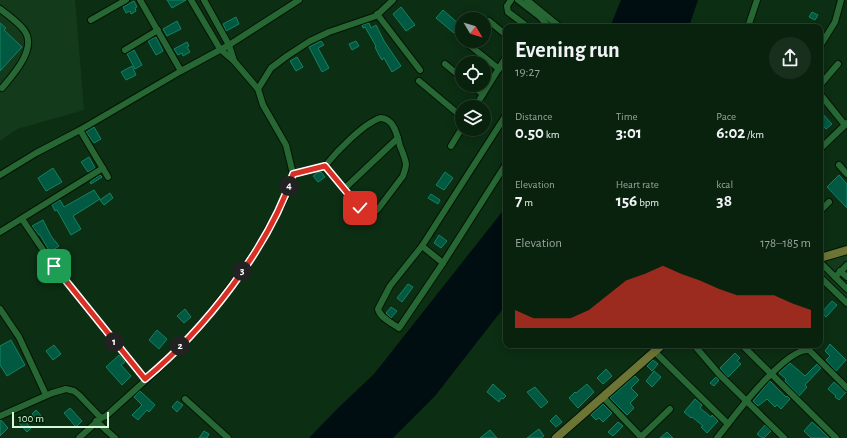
<!DOCTYPE html>
<html lang="en">
<head>
<meta charset="utf-8">
<style>
	:root { --surface:#09220e; --page:#172f1c; --text:#f1f3f6; --muted:#99a49e; --line:#293f2e; --accent:#d93025 }
	body { margin:0; font-family:"Alegreya Sans",sans-serif; background:var(--page); color:var(--text); height:100vh; display:flex; flex-direction:column; font-size:15px; white-space:nowrap }
	* { box-sizing:border-box; margin:0 }
	p { font-size:13px; color:var(--muted) }
	.icon { flex:none; width:22px; height:22px; fill:none; stroke:currentColor; stroke-width:2; stroke-linecap:round; stroke-linejoin:round }
	.map { position:relative; flex:1; overflow:hidden }
	.panel { position:absolute; left:503px; top:24px; width:320px; height:324px; display:flex; flex-direction:column; background:var(--surface); border-radius:8px; box-shadow:0 2px 10px #0003,0 0 0 1px var(--line) }
	.panel>* { flex:none }
	.needle { width:26px; rotate:128deg }
	.controls { position:absolute; left:455px; top:12px; display:grid; gap:8px }
	.controls a { display:grid; place-items:center; width:36px; height:36px; border-radius:50%; background:var(--surface); box-shadow:0 2px 10px #0003,0 0 0 1px var(--line); font-size:20px }
	.scale { position:absolute; left:12px; bottom:10px; width:97px; box-sizing:border-box; padding-left:4px; border:2px solid #d6f6d8; border-top:0; font-size:11px; line-height:14px; white-space:nowrap; color:#d6f6d8; -webkit-text-stroke:3px #022409; paint-order:stroke }
	.pin { position:absolute; display:grid; place-items:center; width:34px; height:34px; color:#fff; margin:-17px; border-radius:8px; box-shadow:0 2px 6px #0006 }
	.km { position:absolute; width:20px; height:20px; margin:-10px; border-radius:50%; background:#222; color:#fff; font-size:11px; line-height:20px; text-align:center }
	.round { display:grid; place-items:center; flex:none; width:42px; height:42px; border-radius:21px; background:var(--page) }
	.summary { display:flex; align-items:center; justify-content:space-between; height:68px; padding:0 12px }
	h1 { font-size:22px; font-weight:700; line-height:30px }
	.metrics { display:grid; grid-template-columns:repeat(3,1fr); gap:6px; height:68px; padding:4px 12px }
	.metrics div { display:grid; align-content:center }
	.metrics b { font-size:17px; font-weight:700 }
	.metrics small { font-size:11px; font-weight:400 }
	.metrics p { font-size:11px }
	.chart { height:112px; padding:8px 12px }
	.chart p { display:flex; justify-content:space-between }
	.chart svg { width:100%; height:72px; margin-top:4px; fill:var(--accent); opacity:.7 }
	.map>svg:first-child { display:block }
	.built { fill:#143a1c }
	.water { fill:#000e11 }
	.building { fill:#015942; stroke:#168263 }
	.lines { fill:none; stroke-linecap:round; stroke-linejoin:round }
	.minor-casing { stroke:#021405; stroke-width:8 }
	.major-casing { stroke:#021405; stroke-width:10 }
	.minor { stroke:#276734; stroke-width:6 }
	.major { stroke:#6d7535; stroke-width:8 }
	.route-casing { stroke:#fff; stroke-width:8 }
	.route { stroke:#d93025; stroke-width:5 }
</style>
</head>
<body>
<div class="map">
<svg width="847" height="438" viewBox="0 0 847 438">
	<rect width="100%" height="100%" fill="#0c2e13"/>
	<!-- built -->
	<g class="built">
		<polygon points="0,0 75,0 84,110 17,129 0,141"/>
		<polygon points="847,252 847,300 820,275 820,261"/>
	</g>
	<!-- water -->
	<g class="water">
		<polygon points="621,0 698,0 689,27 610,27"/>
		<polygon points="506,207 506,305 435,396 393,438 309,438 339,407 374,374"/>
	</g>
	<!-- building -->
	<g class="building">
		<polygon points="167,0 186,0 172,8"/>
		<polygon points="134,1 137,7 135,8 136,11 131,14 130,11 126,13 123,7"/>
		<polygon points="401,7 415,25 406,31 393,14"/>
		<polygon points="443,10 451,17 461,26 454,33 436,18"/>
		<polygon points="812,12 818,15 815,20 809,17"/>
		<polygon points="236,17 239,24 226,31 223,24"/>
		<polygon points="177,21 181,29 167,36 163,29"/>
		<polygon points="0,23 6,28 4,30 22,47 0,71"/>
		<polygon points="369,23 371,28 376,25 384,41 401,66 392,72 384,58 382,60 379,55 375,47 376,46 365,27 363,28 362,25"/>
		<polygon points="156,37 163,51 156,55 148,41"/>
		<polygon points="321,41 324,45 318,48 329,68 322,72 309,47"/>
		<polygon points="356,41 359,46 352,50 349,44"/>
		<polygon points="187,42 189,46 187,47 190,52 183,56 182,53 178,55 174,49"/>
		<polygon points="134,50 142,65 135,69 127,54"/>
		<polygon points="297,57 303,67 296,71 290,61"/>
		<polygon points="132,66 136,75 126,80 121,72"/>
		<polygon points="820,111 832,124 826,129 820,123"/>
		<polygon points="94,127 101,139 94,143 86,132"/>
		<polygon points="89,157 95,168 88,172 81,162"/>
		<polygon points="53,168 62,182 46,191 38,178"/>
		<polygon points="318,172 321,172 325,177 318,182 313,176"/>
		<polygon points="445,172 453,178 444,190 436,185"/>
		<polygon points="100,175 102,177 91,184 90,182"/>
		<polygon points="839,175 847,184 847,208 827,187"/>
		<polygon points="94,190 100,199 73,216 81,229 71,235 57,210 55,211 52,205 60,200 64,207"/>
		<polygon points="110,193 113,198 104,205 100,200"/>
		<polygon points="431,194 440,200 438,204 428,198"/>
		<polygon points="43,220 51,236 59,246 50,252 40,235 39,235 32,226"/>
		<polygon points="439,235 447,241 441,248 434,243"/>
		<polygon points="408,284 413,287 402,302 397,298"/>
		<polygon points="832,301 837,305 826,317 821,313"/>
		<polygon points="391,307 397,311 391,318 386,313"/>
		<polygon points="185,309 191,317 184,323 177,316"/>
		<polygon points="157,330 167,339 159,349 149,340"/>
		<polygon points="11,340 25,365 7,376 0,365 0,346"/>
		<polygon points="830,344 846,360 836,371 826,360 830,356 825,351"/>
		<polygon points="54,345 61,354 53,360 46,351"/>
		<polygon points="735,353 740,358 737,361 741,364 728,377 720,368"/>
		<polygon points="119,355 125,362 121,365 131,376 122,385 106,367"/>
		<polygon points="653,360 658,364 652,371 647,366"/>
		<polygon points="790,363 805,376 817,364 821,368 805,385 807,387 799,396 785,381 786,379 779,373"/>
		<polygon points="606,369 612,376 603,384 597,378"/>
		<polygon points="654,371 661,377 652,387 646,381"/>
		<polygon points="635,376 639,380 631,388 638,395 630,403 634,408 627,415 610,398"/>
		<polygon points="716,377 719,380 714,386 710,383"/>
		<polygon points="770,381 786,397 787,396 790,399 781,409 777,405 775,407 767,399 758,406 753,401"/>
		<polygon points="834,382 846,392 839,400 835,397 836,396 828,389"/>
		<polygon points="493,384 506,396 503,399 501,398 499,402 487,392"/>
		<polygon points="587,384 594,392 578,408 569,398 575,392 576,393"/>
		<polygon points="535,387 548,402 541,408 527,392"/>
		<polygon points="140,391 155,405 149,412 147,410 138,420 132,415 142,405 134,397"/>
		<polygon points="695,399 702,405 700,408 711,417 712,415 718,421 707,433 701,427 703,426 692,417 691,418 684,412"/>
		<polygon points="177,401 183,405 177,412 172,407"/>
		<polygon points="603,404 612,413 603,422 599,418 596,420 591,415"/>
		<polygon points="70,408 82,421 76,427 64,413"/>
		<polygon points="36,410 43,418 40,421 38,421 32,414"/>
		<polygon points="556,415 562,422 556,427 550,421"/>
		<polygon points="23,419 31,428 27,432 19,423"/>
		<polygon points="0,420 1,420 8,428 0,436"/>
		<polygon points="618,422 623,426 613,436 608,432"/>
		<polygon points="812,422 820,429 829,438 811,438 804,431"/>
		<polygon points="765,425 771,431 764,438 762,438 757,434"/>
		<polygon points="539,429 544,436 541,438 527,438"/>
		<polygon points="490,430 497,438 480,438"/>
		<polygon points="204,431 209,434 207,438 199,438"/>
		<polygon points="667,432 673,438 660,438"/>
	</g>
	<g class="lines">
		<defs>
			<g id="minor">
				<polyline points="140,0 181,71"/>
				<polyline points="191,0 220,49 234,61 258,89"/>
				<polyline points="204,0 229,45 234,61"/>
				<polyline points="511,0 507,6 508,12 524,24 524,27"/>
				<polyline points="518,0 540,17 549,27"/>
				<polyline points="527,0 560,27"/>
				<path d="M0,9C8,15 18,22 24,30C38,48 13,75 2,88"/>
				<polyline points="377,14 420,70"/>
				<polyline points="91,20 126,0"/>
				<polyline points="489,21 506,35"/>
				<polyline points="748,27 757,0"/>
				<polyline points="468,44 499,69"/>
				<polyline points="820,46 835,22 841,0"/>
				<polyline points="125,50 158,30"/>
				<polyline points="445,64 462,78"/>
				<polyline points="419,81 462,117"/>
				<polyline points="471,85 483,94"/>
				<polyline points="820,85 838,64"/>
				<polyline points="820,94 845,125"/>
				<polyline points="475,107 506,57"/>
				<path d="M506,115L422,246L390,286L378,309C380,318 392,323 399,328L443,263L506,164"/>
				<path d="M380,118C394,118 397,135 400,146C402,151 405,158 406,164C406,169 404,172 403,176L378,209L374,213L369,214L360,208L325,166C337,151 363,124 380,118Z"/>
				<polyline points="80,130 108,177"/>
				<polyline points="451,146 462,128"/>
				<polyline points="820,149 847,123"/>
				<polyline points="839,165 847,174"/>
				<polyline points="293,174 325,166"/>
				<polyline points="0,175 36,153 80,130 181,71 229,45 299,0"/>
				<polyline points="344,189 398,138"/>
				<polyline points="820,211 829,202"/>
				<polyline points="22,219 54,266 145,379"/>
				<polyline points="0,232 103,168"/>
				<polyline points="422,246 443,263"/>
				<polyline points="820,262 847,289"/>
				<polyline points="840,271 847,277"/>
				<polyline points="820,277 847,303"/>
				<polyline points="835,277 847,265"/>
				<polyline points="0,309 19,337 46,395"/>
				<polyline points="694,345 719,374 784,438"/>
				<polyline points="742,345 836,438"/>
				<polyline points="654,351 728,424 717,438"/>
				<polyline points="603,397 642,438"/>
				<polyline points="185,399 228,438"/>
				<polyline points="0,416 52,393 66,389 74,391 79,395 101,418 106,416 157,370 201,325 238,277 260,244 286,196 293,174 286,145 263,105 258,89 271,68 287,56 310,41 329,32 376,16 393,0"/>
				<polyline points="96,421 115,438"/>
				<path d="M728,424C741,407 788,347 809,350L847,388"/>
				<polyline points="641,437 670,409"/>
				<polyline points="79,438 101,418"/>
			</g>
			<g id="major">
				<polyline points="820,258 847,250"/>
				<polyline points="556,438 662,345"/>
			</g>
		</defs>
		<!-- minor casing -->
		<use href="#minor" class="minor-casing"/>
		<!-- major casing -->
		<use href="#major" class="major-casing"/>
		<!-- minor -->
		<use href="#minor" class="minor"/>
		<!-- major -->
		<use href="#major" class="major"/>
	</g>
	<g class="lines">
		<defs>
			<path id="route" d="M54,266L145,379C204,330 269,248 293,174L325,166L360,208"/>
		</defs>
		<!-- route casing -->
		<use href="#route" class="route-casing"/>
		<!-- route -->
		<use href="#route" class="route"/>
	</g>
</svg>
<div class="controls">
<a><svg class="needle" viewBox="-14 -14 28 28"><path d="M0-13l5 13h-10z" fill="#e53935"/><path d="M0 13l5-13h-10z" fill="#99a49e"/></svg></a>
<a><svg class="icon" aria-label="locate" viewBox="0 0 24 24"><circle cx="12" cy="12" r="6"/><path d="M12 2v4M12 18v4M2 12h4M18 12h4"/></svg></a>
<a><svg class="icon" aria-label="layers" viewBox="0 0 24 24"><path d="M12 4l9 5-9 5-9-5zM3 14l9 5 9-5"/></svg></a>
</div>
<div class="scale">100 m</div>
<div class="pin" style="left:54px;top:266px;background:#1e9e55"><svg class="icon" aria-label="arrive" viewBox="0 0 24 24"><path d="M6 21V4h12l-3 4 3 4H6"/></svg></div>
<div class="pin" style="left:360px;top:208px;background:#d93025"><svg class="icon" aria-label="check" viewBox="0 0 24 24"><path d="M5 12l5 5 9-10"/></svg></div>
<b class="km" style="left:114px;top:342px">1</b>
<b class="km" style="left:180px;top:346px">2</b>
<b class="km" style="left:242px;top:271px">3</b>
<b class="km" style="left:289px;top:186px">4</b>
<section class="panel">
<div class="summary"><div><h1>Evening run</h1><p>19:27</p></div><a class="round"><svg class="icon" aria-label="share" viewBox="0 0 24 24"><path d="M12 15V3M7 8l5-5 5 5M5 13v7h14v-7"/></svg></a></div>
<div class="metrics">
<div><p>Distance</p><b>0.50<small> km</small></b></div>
<div><p>Time</p><b>3:01</b></div>
<div><p>Pace</p><b>6:02<small> /km</small></b></div>
</div>
<div class="metrics">
<div><p>Elevation</p><b>7<small> m</small></b></div>
<div><p>Heart rate</p><b>156<small> bpm</small></b></div>
<div><p>kcal</p><b>38</b></div>
</div>
<div class="chart"><p><span>Elevation</span>178–185 m</p>
<svg viewBox="0 0 160 44" preserveAspectRatio="none"><path d="M0 44V33L10 38L20 38L30 38L40 33L50 24L60 15L70 11L80 6L90 11L100 15L110 20L120 24L130 24L140 24L150 29L160 33V44z"/></svg>
</div>
</section>
</div>
</body>
</html>
